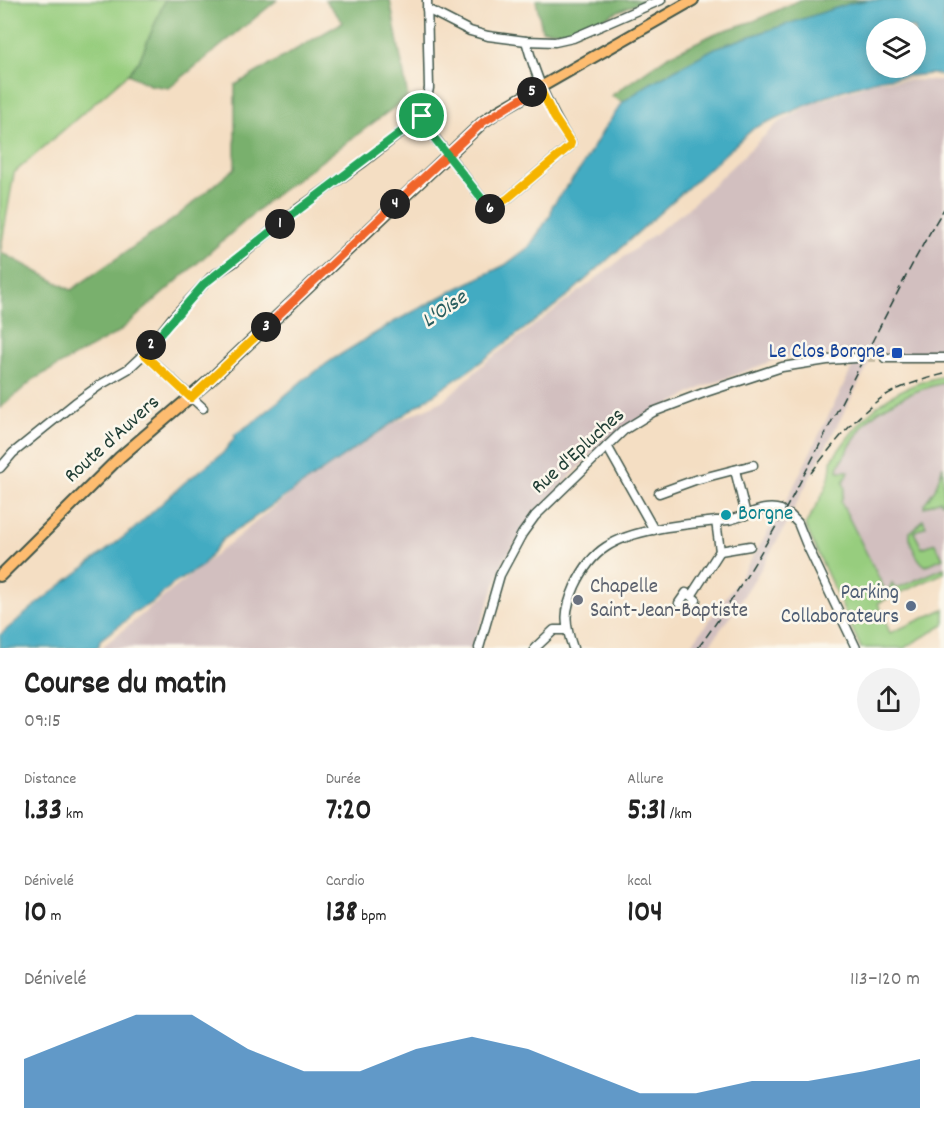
<!DOCTYPE html>
<html lang="fr">
<head>
<meta charset="utf-8">
<style>
	:root { --surface:#fff; --page:#f2f2f2; --text:#222; --muted:#767676; --accent:#1f6fb2 }
	body { margin:0; font-family:Dekko,sans-serif; background:var(--page); color:var(--text); height:100vh; display:flex; flex-direction:column; font-size:22px; white-space:nowrap }
	* { box-sizing:border-box; margin:0 }
	p { font-size:20px; color:var(--muted) }
	.icon { flex:none; width:33px; height:33px; fill:none; stroke:currentColor; stroke-width:2; stroke-linecap:round; stroke-linejoin:round }
	.map { position:relative; height:648px; overflow:hidden }
	.panel { display:flex; flex-direction:column; background:var(--surface); flex:1 }
	.panel>* { flex:none }
	.fabs { position:absolute; left:866px; top:18px; display:grid; gap:12px }
	.fabs a { display:grid; place-items:center; width:60px; height:60px; border-radius:50%; background:var(--surface); box-shadow:0 3px 15px #0003; font-size:30px }
	.pin { position:absolute; display:grid; place-items:center; width:51px; height:51px; color:#fff; margin:-26px; border:3px solid #fff; border-radius:50%; box-shadow:0 2px 6px #0007 }
	.km { position:absolute; width:30px; height:30px; margin:-15px; border-radius:50%; background:#222; color:#fff; font-size:16px; line-height:30px; text-align:center }
	.round { display:grid; place-items:center; flex:none; width:63px; height:63px; border-radius:32px; background:var(--page) }
	.head { display:flex; align-items:center; justify-content:space-between; height:102px; padding:0 24px }
	h1 { font-size:33px; font-weight:700; line-height:45px }
	.figures { display:grid; grid-template-columns:repeat(3,1fr); gap:9px; height:102px; padding:6px 24px }
	.figures div { display:grid; align-content:center }
	.figures b { font-size:30px; font-weight:700 }
	.figures small { font-size:16px; font-weight:400 }
	.figures p { font-size:16px }
	.chart { height:168px; padding:12px 24px }
	.chart p { display:flex; justify-content:space-between }
	.chart svg { width:100%; height:108px; margin-top:6px; fill:var(--accent); opacity:.7 }
	.map>svg:first-child { display:block }
	.industrial { fill:#d2bfbf }
	.green { fill:#97cd7e; stroke:#5b8559; stroke-width:1.5 }
	.forest { fill:#79b06d; stroke:#4c7650; stroke-width:1.5 }
	.water { fill:#42abc2; stroke:#30747b; stroke-width:1.5; fill-rule:evenodd }
	.lines { fill:none; stroke-linecap:round; stroke-linejoin:round }
	.minor-tunnel { stroke:#c9bea6; stroke-width:8; stroke-dasharray:8 4; stroke-linecap:butt }
	.minor-casing { stroke:#3f5549; stroke-width:11 }
	.major-casing { stroke:#3f5549; stroke-width:14 }
	.minor { stroke:#fff; stroke-width:8 }
	.major { stroke:#fdbc70; stroke-width:10 }
	.rail { stroke:#1f3d34; stroke-width:1.5; stroke-dasharray:9 4.5; stroke-linecap:butt }
	.split-1-casing { stroke:#fff; stroke-width:12 }
	.split-2-casing { stroke:#fff; stroke-width:12 }
	.split-3-casing { stroke:#fff; stroke-width:12 }
	.split-4-casing { stroke:#fff; stroke-width:12 }
	.split-5-casing { stroke:#fff; stroke-width:12 }
	.split-6-casing { stroke:#fff; stroke-width:12 }
	.split-7-casing { stroke:#fff; stroke-width:12 }
	.split-1 { stroke:#22a559; stroke-width:8 }
	.split-2 { stroke:#22a559; stroke-width:8 }
	.split-3 { stroke:#f5b400; stroke-width:8 }
	.split-4 { stroke:#f0652b; stroke-width:8 }
	.split-5 { stroke:#f0652b; stroke-width:8 }
	.split-6 { stroke:#f5b400; stroke-width:8 }
	.split-7 { stroke:#22a559; stroke-width:8 }
	.transit-dot { fill:#1a4fb4; stroke:#fbf7ec; stroke-width:2 }
	.culture-dot { fill:#0f9aa8; stroke:#fbf7ec; stroke-width:2 }
	.worship-dot { fill:#6b7280; stroke:#fbf7ec; stroke-width:2 }
	.service-dot { fill:#5c6f8a; stroke:#fbf7ec; stroke-width:2 }
	.labels { text-anchor:middle; dominant-baseline:central; stroke-width:5; stroke-linejoin:round; paint-order:stroke }
	.transit-label { font-size:21px; fill:#164399; stroke:#fbf7ec; text-anchor:end }
	.street-label { font-size:21px; fill:#1f3d34; stroke:#fbf7ec }
	.culture-label { font-size:21px; fill:#0d838f; stroke:#fbf7ec; text-anchor:start }
	.worship-label { font-size:21px; fill:#5b616d; stroke:#fbf7ec; text-anchor:start }
	.service-label { font-size:21px; fill:#4e5e75; stroke:#fbf7ec; text-anchor:end }
	.water-label { font-size:22px; font-style:italic; fill:#2a5e5f; stroke:#fbf7ec }
</style>
</head>
<body>
<div class="map">
<svg width="944" height="648" viewBox="0 0 944 648">
	<rect width="100%" height="100%" fill="#fbf7ec"/>
	<filter id="ink" filterUnits="userSpaceOnUse"><feTurbulence type="fractalNoise" baseFrequency=".0167" numOctaves="2"/><feDisplacementMap in="SourceGraphic" scale="12" xChannelSelector="R" yChannelSelector="G"/><feConvolveMatrix kernelMatrix="1 2 1 2 8 2 1 2 1" color-interpolation-filters="sRGB"/></filter>
	<filter id="wash" filterUnits="userSpaceOnUse"><feTurbulence type="fractalNoise" baseFrequency=".008" numOctaves="4" result="noise"/><feDisplacementMap in="SourceGraphic" scale="24" xChannelSelector="R" yChannelSelector="G"/><feGaussianBlur stdDeviation="1.35" result="paint"/><feColorMatrix in="noise" values="0 0 0 0 0 0 0 0 0 0 0 0 0 0 0 0 0 1.4 0 .05"/><feComposite in="paint" operator="in"/></filter>
	<g filter="url(#wash)">
		<rect width="100%" height="100%" fill="#f4dec3"/>
		<!-- industrial -->
		<g class="industrial">
			<polygon points="944,80 944,353 794,356 775,360 703,387 641,419 603,442 539,510 504,560 472,648 101,648 294,491 373,432 443,401 485,363 686,210 778,123 811,104 878,81"/>
			<polygon points="855,362 870,362 792,512 783,508"/>
			<polygon points="944,383 944,568 895,589 892,584 887,595 841,502 845,488 838,471 839,465 864,423 891,403 910,394"/>
			<polygon points="779,514 789,520 759,572 732,614 707,648 689,648 738,581"/>
		</g>
		<!-- green -->
		<g class="green">
			<polygon points="0,0 165,0 139,61 128,74 14,173 0,253"/>
			<path d="M944,376V383C920,388 878,405 863,426C854,438 847,452 839,465L838,471H849L843,482L845,488L841,502L887,594L892,583L895,589L944,568V573L878,603L890,633L944,609V625L904,648H861L805,525C816,506 832,484 831,461C863,415 886,388 944,376Z"/>
			<polygon points="943,466 944,502 942,503 940,500 924,507 924,504 935,489"/>
			<path d="M923,519L926,526L914,532L922,548L935,543L943,558L926,566C918,562 908,542 910,532L916,528Z"/>
		</g>
		<!-- forest -->
		<g class="forest">
			<polygon points="165,0 277,0 169,88 150,85 128,74 139,61"/>
			<polygon points="325,0 390,0 408,97 269,200 119,332 34,379 0,408 1,252 71,290 175,218 235,168 235,85 343,22"/>
			<polygon points="536,0 645,0 616,12 576,32 542,30"/>
			<polygon points="800,0 869,0 851,3 715,48 649,84 623,102 611,96 668,56 716,33 754,21"/>
		</g>
		<!-- water -->
		<path class="water" d="M869,0H944V75L930,74L880,79L837,92L754,128L564,299L474,367L223,539L202,566L173,584L152,603L132,613L128,619L100,640L99,646L94,648H0V635L38,603L134,529L184,483L223,453L235,437L234,435L259,418L303,380L335,358L392,323L454,290L505,265L529,247L551,214L552,206L581,168L604,129L623,102L649,84L715,48L851,3ZM876,28H915V68H876Z"/>
	</g>
	<g filter="url(#ink)">
		<g class="lines">
			<!-- minor-tunnel -->
			<polyline class="minor-tunnel" points="856,358 885,358"/>
			<defs>
				<g id="minor">
					<path d="M427,0L429,88L422,121L490,209L507,199L570,146L571,143C549,109 537,80 526,41"/>
					<polyline points="427,9 470,31 488,36 526,41 555,42 573,38 661,0"/>
					<polyline points="144,354 203,408"/>
					<polyline points="885,358 944,358"/>
					<polyline points="607,446 654,530"/>
					<polyline points="0,468 13,453 75,403 100,385 128,369 144,354 173,317 211,277 233,263 292,213 364,162 422,116"/>
					<polyline points="735,470 746,515"/>
					<polyline points="659,493 695,480 753,465"/>
					<polyline points="790,515 798,523 806,543 856,648"/>
					<polyline points="720,551 750,546"/>
					<polyline points="691,596 696,600 688,610 679,603 686,593 691,596 720,551 716,521"/>
					<polyline points="479,648 500,575 522,534 535,516 624,430 653,412 706,392 782,367 827,360 856,358"/>
					<polyline points="535,648 554,630 566,630"/>
					<path d="M573,648C564,623 564,611 575,586C582,571 592,556 606,547C636,527 692,524 728,520C746,517 763,504 781,510"/>
				</g>
				<polyline id="major" points="0,576 120,457 210,380 483,122 499,111 693,0"/>
			</defs>
			<!-- minor casing -->
			<use href="#minor" class="minor-casing"/>
			<!-- major casing -->
			<use href="#major" class="major-casing"/>
			<!-- minor -->
			<use href="#minor" class="minor"/>
			<!-- major -->
			<use href="#major" class="major"/>
			<!-- rail -->
			<g class="rail">
				<path d="M811,473C830,448 851,422 876,402C895,387 921,380 944,374"/>
				<path d="M698,648C770,551 821,441 876,334C898,292 919,249 944,209"/>
			</g>
		</g>
	</g>
	<g class="lines" filter="url(#ink)">
		<defs>
			<polyline id="split-1" points="280,224 422,116"/>
			<polyline id="split-2" points="151,345 204,284 280,224"/>
			<polyline id="split-3" points="151,345 144,354 191,398 266,327"/>
			<polyline id="split-4" points="266,327 395,204"/>
			<polyline id="split-5" points="395,204 483,122 532,92"/>
			<polyline id="split-6" points="490,209 507,199 570,146 571,143 554,117 540,88 532,92"/>
			<polyline id="split-7" points="422,116 424,125 490,209"/>
		</defs>
		<!-- split-1 casing -->
		<use href="#split-1" class="split-1-casing"/>
		<!-- split-2 casing -->
		<use href="#split-2" class="split-2-casing"/>
		<!-- split-3 casing -->
		<use href="#split-3" class="split-3-casing"/>
		<!-- split-4 casing -->
		<use href="#split-4" class="split-4-casing"/>
		<!-- split-5 casing -->
		<use href="#split-5" class="split-5-casing"/>
		<!-- split-6 casing -->
		<use href="#split-6" class="split-6-casing"/>
		<!-- split-7 casing -->
		<use href="#split-7" class="split-7-casing"/>
		<!-- split-1 -->
		<use href="#split-1" class="split-1"/>
		<!-- split-2 -->
		<use href="#split-2" class="split-2"/>
		<!-- split-3 -->
		<use href="#split-3" class="split-3"/>
		<!-- split-4 -->
		<use href="#split-4" class="split-4"/>
		<!-- split-5 -->
		<use href="#split-5" class="split-5"/>
		<!-- split-6 -->
		<use href="#split-6" class="split-6"/>
		<!-- split-7 -->
		<use href="#split-7" class="split-7"/>
	</g>
	<!-- markers -->
	<rect class="transit-dot" x="891" y="347" width="12" height="12" rx="3"/>
	<circle class="culture-dot" cx="726" cy="515" r="6"/>
	<circle class="worship-dot" cx="578" cy="600" r="6"/>
	<circle class="service-dot" cx="911" cy="606" r="6"/>
	<g class="labels">
		<!-- transit labels -->
		<g class="transit-label">
			<text x="885" y="353">Le Clos Borgne</text>
		</g>
		<!-- street labels -->
		<g class="street-label">
			<text transform="translate(113 440) rotate(-42)">Route d'Auvers</text>
			<text transform="translate(579 452) rotate(-42)">Rue d'Epluches</text>
		</g>
		<!-- culture labels -->
		<g class="culture-label">
			<text x="738" y="515">Borgne</text>
		</g>
		<!-- worship labels -->
		<g class="worship-label">
			<text x="590" y="588">Chapelle<tspan x="590" dy="24">Saint-Jean-Baptiste</tspan></text>
		</g>
		<!-- service labels -->
		<g class="service-label">
			<text x="899" y="594">Parking<tspan x="899" dy="24">Collaborateurs</tspan></text>
		</g>
		<!-- water labels -->
		<g class="water-label">
			<text transform="translate(445 310) rotate(-34)">L'Oise</text>
		</g>
	</g>
</svg>
<div class="fabs">
<a><svg class="icon" aria-label="layers" viewBox="0 0 24 24"><path d="M12 4l9 5-9 5-9-5zM3 14l9 5 9-5"/></svg></a>
</div>
<div class="pin" style="left:422px;top:116px;background:#1e9e55"><svg class="icon" aria-label="arrive" viewBox="0 0 24 24"><path d="M6 21V4h12l-3 4 3 4H6"/></svg></div>
<b class="km" style="left:280px;top:224px">1</b>
<b class="km" style="left:151px;top:345px">2</b>
<b class="km" style="left:266px;top:327px">3</b>
<b class="km" style="left:395px;top:204px">4</b>
<b class="km" style="left:532px;top:92px">5</b>
<b class="km" style="left:490px;top:209px">6</b>
</div>
<section class="panel">
<div class="head"><div><h1>Course du matin</h1><p>09:15</p></div><a class="round"><svg class="icon" aria-label="share" viewBox="0 0 24 24"><path d="M12 15V3M7 8l5-5 5 5M5 13v7h14v-7"/></svg></a></div>
<div class="figures">
<div><p>Distance</p><b>1.33<small> km</small></b></div>
<div><p>Durée</p><b>7:20</b></div>
<div><p>Allure</p><b>5:31<small> /km</small></b></div>
</div>
<div class="figures">
<div><p>Dénivelé</p><b>10<small> m</small></b></div>
<div><p>Cardio</p><b>138<small> bpm</small></b></div>
<div><p>kcal</p><b>104</b></div>
</div>
<div class="chart"><p><span>Dénivelé</span>113–120 m</p>
<svg viewBox="0 0 160 44" preserveAspectRatio="none"><path d="M0 44V24L10 15L20 6L30 6L40 20L50 29L60 29L70 20L80 15L90 20L100 29L110 38L120 38L130 33L140 33L150 29L160 24V44z"/></svg>
</div>
</section>
</body>
</html>
